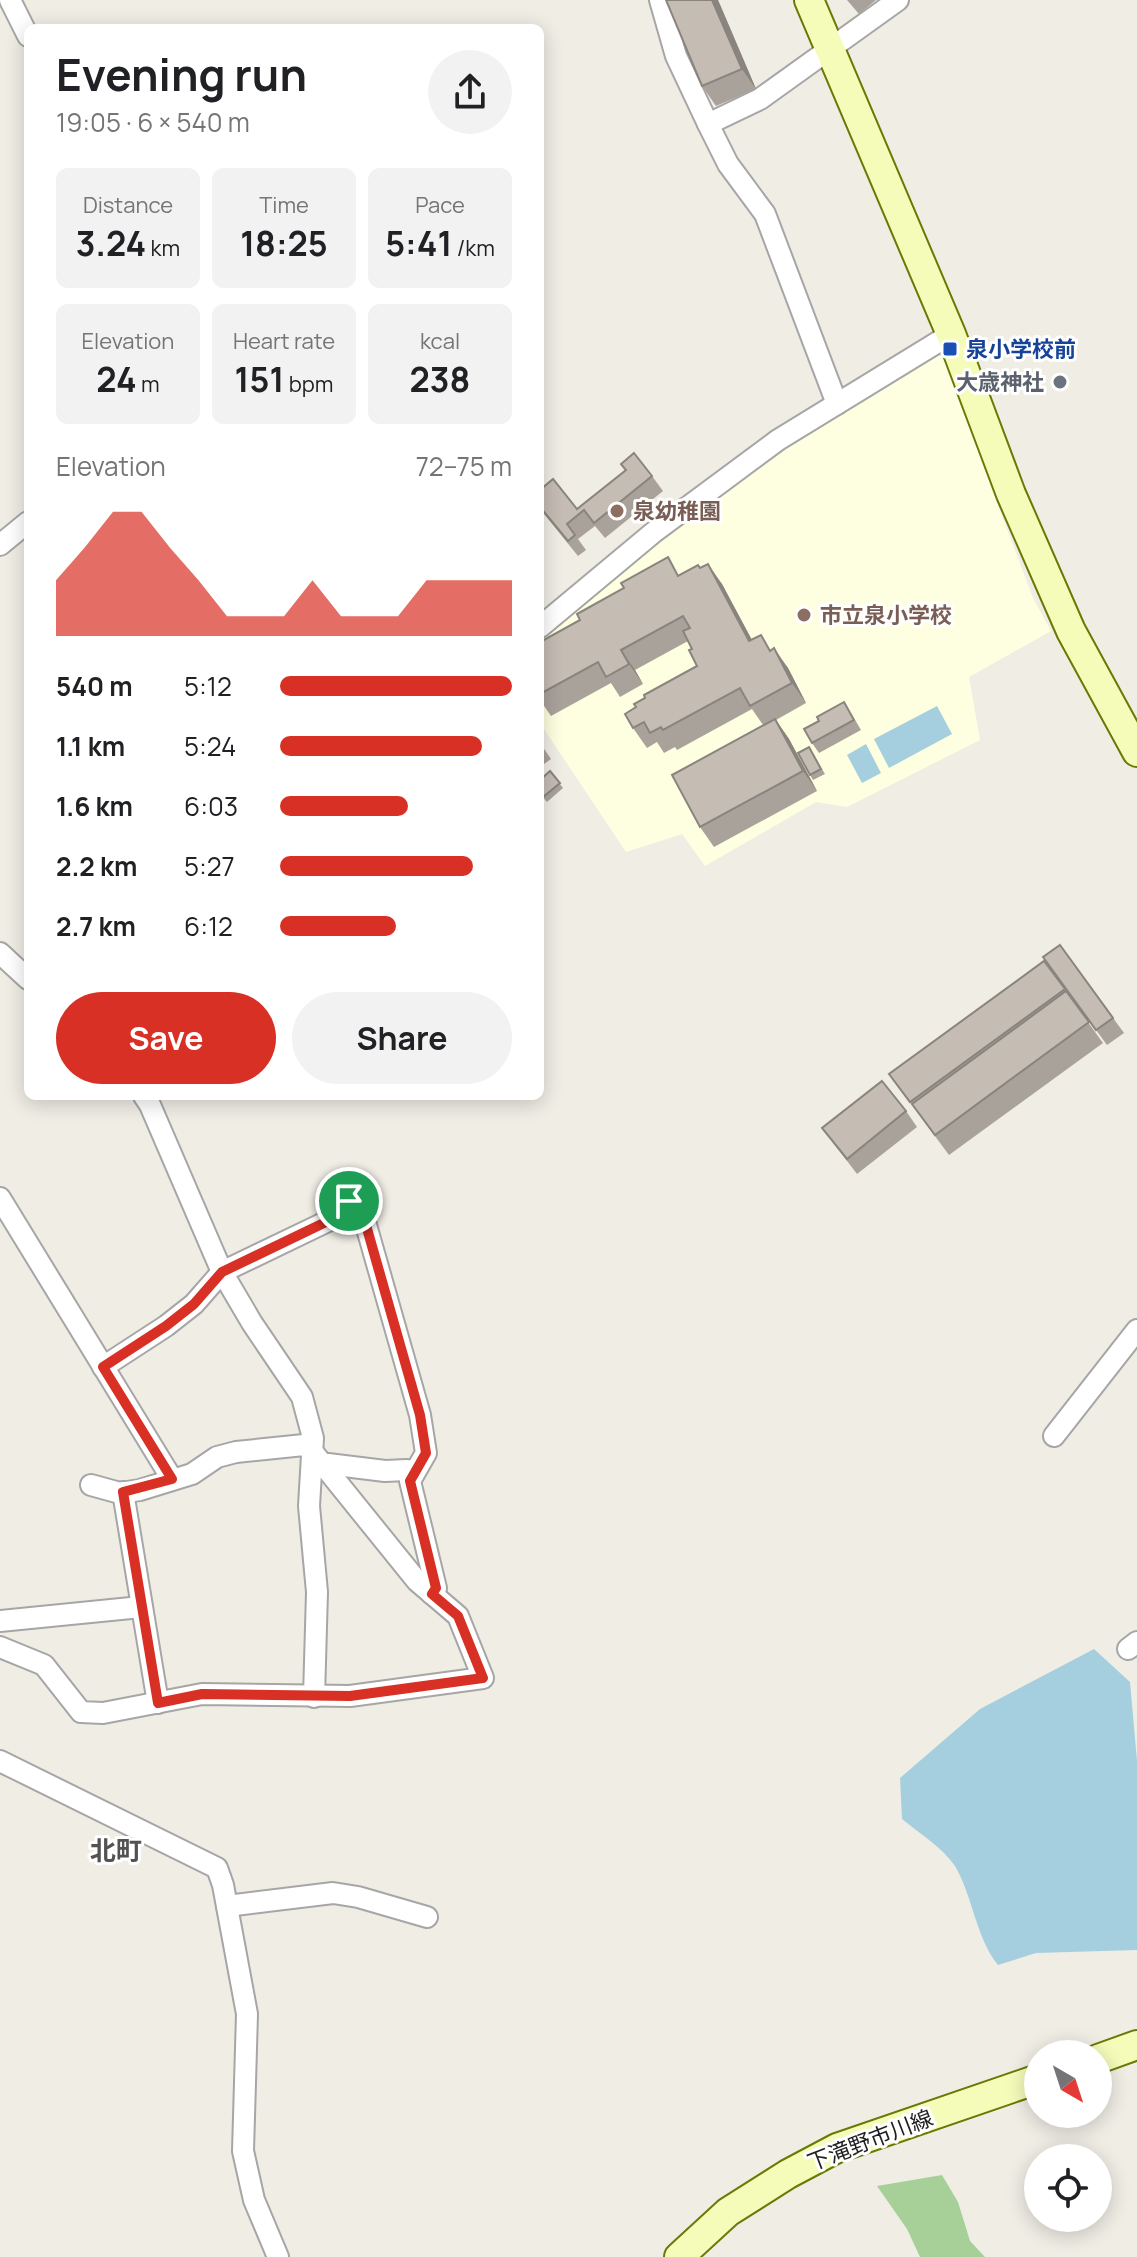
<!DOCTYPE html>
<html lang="en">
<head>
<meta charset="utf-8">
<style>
	:root { --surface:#fff; --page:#f2f2f2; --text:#202124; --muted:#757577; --accent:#d93025 }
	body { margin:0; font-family:Manrope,"Noto Sans JP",sans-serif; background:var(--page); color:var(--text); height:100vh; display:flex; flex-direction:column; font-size:30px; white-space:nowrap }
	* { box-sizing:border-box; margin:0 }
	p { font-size:26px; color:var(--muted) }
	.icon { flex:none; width:44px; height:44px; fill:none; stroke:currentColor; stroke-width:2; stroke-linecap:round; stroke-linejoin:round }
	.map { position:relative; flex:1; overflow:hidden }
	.drawer { position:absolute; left:24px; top:24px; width:520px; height:1076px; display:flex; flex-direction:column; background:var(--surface); border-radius:12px; box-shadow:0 4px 20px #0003 }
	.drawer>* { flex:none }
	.needle { width:52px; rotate:141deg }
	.tools { position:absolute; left:1024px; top:2040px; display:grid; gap:16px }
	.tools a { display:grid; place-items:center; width:88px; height:88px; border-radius:50%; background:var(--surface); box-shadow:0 4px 20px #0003; font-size:40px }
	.pin { position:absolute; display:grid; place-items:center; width:68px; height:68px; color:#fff; margin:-34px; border:4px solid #fff; border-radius:50%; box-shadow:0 2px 8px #0007 }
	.round { display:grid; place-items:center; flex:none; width:84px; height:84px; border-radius:42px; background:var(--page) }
	.head { display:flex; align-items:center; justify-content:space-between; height:136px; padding:0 32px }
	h1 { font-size:44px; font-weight:700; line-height:60px }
	.figures { display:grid; grid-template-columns:repeat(3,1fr); gap:12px; height:136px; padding:8px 32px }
	.figures div { display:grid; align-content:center; border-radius:12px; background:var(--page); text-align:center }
	.figures b { font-size:34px; font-weight:700 }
	.figures small { font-size:22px; font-weight:400 }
	.figures p { font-size:22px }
	.chart { height:224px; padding:16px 32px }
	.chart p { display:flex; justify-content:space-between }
	.chart svg { width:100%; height:144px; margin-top:8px; fill:var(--accent); opacity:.7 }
	.primary-button { display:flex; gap:16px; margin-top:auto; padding:16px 32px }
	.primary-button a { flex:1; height:92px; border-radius:48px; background:var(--accent); color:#fff; font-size:32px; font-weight:700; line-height:92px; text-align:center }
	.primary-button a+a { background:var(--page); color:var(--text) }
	ul { padding:0 32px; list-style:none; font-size:26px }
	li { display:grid; grid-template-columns:128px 96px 1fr; align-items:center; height:60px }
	li i { height:20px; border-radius:10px; background:var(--accent) }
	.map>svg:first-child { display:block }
	.education { fill:#feffe0 }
	.forest { fill:#a7d099 }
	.water { fill:#a5cfde }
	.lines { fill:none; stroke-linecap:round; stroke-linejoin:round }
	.street-casing { stroke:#a6a6a6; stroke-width:24 }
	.secondary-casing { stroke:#687a03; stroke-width:32 }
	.street { stroke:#fff; stroke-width:20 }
	.secondary { stroke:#f5fbb9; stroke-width:28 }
	.wall { fill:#a9a29b }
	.shaded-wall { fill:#8a847e }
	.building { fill:#c5bcb4; stroke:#8a847e; stroke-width:2 }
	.route-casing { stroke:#fff; stroke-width:16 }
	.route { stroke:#d93025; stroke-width:10 }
	.transit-dot { fill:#1a4fb4; stroke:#fff; stroke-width:3 }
	.worship-dot { fill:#6b7280; stroke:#fff; stroke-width:3 }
	.education-dot { fill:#8d6e63; stroke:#fff; stroke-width:3 }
	.labels { text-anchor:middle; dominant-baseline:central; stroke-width:6; stroke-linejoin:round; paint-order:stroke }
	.transit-label { font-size:22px; font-weight:bold; fill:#164399; stroke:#fff; text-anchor:start }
	.worship-label { font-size:22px; font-weight:bold; fill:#5b616d; stroke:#fff; text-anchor:end }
	.education-label { font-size:22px; font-weight:bold; fill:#785e54; stroke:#fff; text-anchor:start }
	.street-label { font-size:22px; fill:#1f1f1f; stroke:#fff }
	.quarter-label { font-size:26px; font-weight:bold; fill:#525252; stroke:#fff }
</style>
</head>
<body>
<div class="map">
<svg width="1137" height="2257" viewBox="0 0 1137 2257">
	<rect width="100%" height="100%" fill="#f0ede5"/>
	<!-- education -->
	<polygon class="education" points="938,356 948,356 993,492 1033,598 1051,631 969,677 980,740 847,807 816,802 705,866 682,834 626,852 540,723 540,639 610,575 800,438"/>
	<!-- forest -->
	<polygon class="forest" points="942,2175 958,2202 970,2241 985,2257 920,2257 907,2229 877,2186"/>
	<!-- water -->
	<g class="water">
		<polygon points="937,706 952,734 889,768 874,739"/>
		<polygon points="866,744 881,773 862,783 847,755"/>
		<path d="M1094,1649L1130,1682L1137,1761V1950L1036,1953L998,1965C976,1938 973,1897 955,1866C942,1847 920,1834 902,1819L900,1778L980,1709Z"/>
	</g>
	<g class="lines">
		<defs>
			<g id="street">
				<polyline points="10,0 28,36"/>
				<polyline points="660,0 676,56 708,124 760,99 898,0"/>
				<polyline points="708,124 728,164 765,214 837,404"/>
				<polyline points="0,545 28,522"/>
				<polyline points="540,627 654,532 778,440 951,334"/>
				<polyline points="0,953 28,979"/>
				<polyline points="144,1096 150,1105 222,1272 252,1323 302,1397 313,1438 309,1506 317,1592 314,1697"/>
				<polyline points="0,1198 172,1479"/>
				<polyline points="103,1367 166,1326 194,1304 222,1272 328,1221 349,1201 364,1218 420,1415 426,1453 410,1481 436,1588 432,1594"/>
				<polyline points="1054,1436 1137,1330"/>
				<polyline points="324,1467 328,1464 385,1471 407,1470 414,1473"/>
				<polyline points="123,1492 158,1703"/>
				<polyline points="0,1621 141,1607"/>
				<polyline points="0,1647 44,1665 81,1712 103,1713 202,1694 350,1696 483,1678 458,1616 417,1581 312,1451 304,1445 236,1452 217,1457 192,1474 140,1490 120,1493 91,1485"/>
				<polyline points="1128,1649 1137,1642"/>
				<polyline points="0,1761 217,1868 223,1885 247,2014 243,2151 254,2200 278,2257"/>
				<polyline points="227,1906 333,1893 358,1897 427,1917"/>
			</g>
			<g id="secondary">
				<polyline points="809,0 951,334 1011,494 1071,631 1137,752"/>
				<polyline points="1098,2059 1137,2045"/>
				<polyline points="679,2257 728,2212 788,2174 837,2148 1038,2079"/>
			</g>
		</defs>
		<!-- street casing -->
		<use href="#street" class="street-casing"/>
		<!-- secondary casing -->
		<use href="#secondary" class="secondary-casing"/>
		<!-- street -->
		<use href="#street" class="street"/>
		<!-- secondary -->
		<use href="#secondary" class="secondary"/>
	</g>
	<!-- wall -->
	<g class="wall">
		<polygon points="718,0 756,89 716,106 702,86"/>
		<polygon points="847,0 876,0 859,14"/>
		<polygon points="652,476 663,491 605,538 595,526 578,539 586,550 578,556 540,509 540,490 577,509"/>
		<polygon points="700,568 722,584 752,640 771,650 788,668 806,703 776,720 789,739 817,791 714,847 700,827 763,725 752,709 677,750 675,747 664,753 657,742 647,748 633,728 636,707 697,666 692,649 688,641 635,670 643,684 620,697 611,683 551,716 540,700 540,642 680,575"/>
		<polygon points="851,713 861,730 819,753 812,743"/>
		<polygon points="540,743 551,759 540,767"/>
		<polygon points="809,747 825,774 813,780 810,775"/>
		<polygon points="550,771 563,788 547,802 540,794"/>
		<polygon points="1060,945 1124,1033 1107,1045 1043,957"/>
		<polygon points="1044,961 1103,1043 949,1155 889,1074"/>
		<polygon points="906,1111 917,1127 857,1174 822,1128"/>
	</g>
	<!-- shaded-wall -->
	<g class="shaded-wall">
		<polygon points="712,0 718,0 756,89 742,69"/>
		<polygon points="708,564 722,584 763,661 749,641"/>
		<polygon points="774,648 788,668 806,703 792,683"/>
		<polygon points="621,650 635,670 643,684 629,664"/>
		<polygon points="775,719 789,739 817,791 803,771"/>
	</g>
	<!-- building -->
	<g class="building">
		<polygon points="666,0 712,0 742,69 702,86"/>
		<polygon points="634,453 652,476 594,523 584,510 567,524 575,535 568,541 540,507 540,490 553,479 577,509 626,470 621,464"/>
		<polygon points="668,557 678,576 698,565 700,568 708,564 749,641 761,635 770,651 774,648 792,683 750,706 740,688 663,730 661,727 650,733 644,722 633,728 625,714 636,707 634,704 645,698 644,695 697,666 689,650 692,649 683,631 690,628 683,616 621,650 629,664 606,677 598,662 540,694 540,642 580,620 577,614 624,588 621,583"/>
		<polygon points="844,702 854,720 812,743 804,729 819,721 817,717"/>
		<polygon points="775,719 803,771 700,827 672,775"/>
		<polygon points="809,747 821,769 810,775 798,753"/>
		<polygon points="550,771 560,783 543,797 540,793 540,780"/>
		<polygon points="1060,945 1113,1018 1096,1030 1043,957"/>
		<polygon points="1044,961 1065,989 910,1102 889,1074"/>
		<polygon points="1066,991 1089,1022 935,1135 912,1104"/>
		<polygon points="882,1081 906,1111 847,1159 822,1128"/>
	</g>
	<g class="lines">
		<defs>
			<polygon id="route" points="349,1201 364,1218 420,1415 426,1453 410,1481 436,1588 432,1594 458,1616 483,1678 350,1696 202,1694 158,1703 123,1492 172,1479 103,1367 166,1326 194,1304 222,1272 328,1221"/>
		</defs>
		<!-- route casing -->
		<use href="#route" class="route-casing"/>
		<!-- route -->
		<use href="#route" class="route"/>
	</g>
	<!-- markers -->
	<rect class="transit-dot" x="942" y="341" width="16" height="16" rx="4"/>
	<circle class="worship-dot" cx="1060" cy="382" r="8"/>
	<g class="education-dot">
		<circle cx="617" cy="511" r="8"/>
		<circle cx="804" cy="615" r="8"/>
	</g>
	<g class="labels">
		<!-- transit labels -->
		<g class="transit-label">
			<text x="966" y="349">泉小学校前</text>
		</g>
		<!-- worship labels -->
		<g class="worship-label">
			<text x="1044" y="382">大歳神社</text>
		</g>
		<!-- education labels -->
		<g class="education-label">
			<text x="633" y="511">泉幼稚園</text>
			<text x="820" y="615">市立泉小学校</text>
		</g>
		<!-- street labels -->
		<g class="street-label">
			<text transform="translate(870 2140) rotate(-21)">下滝野市川線</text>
		</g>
		<!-- quarter labels -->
		<g class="quarter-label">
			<text x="116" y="1850">北町</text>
		</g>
	</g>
</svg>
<div class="tools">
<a><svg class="needle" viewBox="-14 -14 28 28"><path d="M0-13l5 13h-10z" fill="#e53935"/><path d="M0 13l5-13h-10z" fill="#757577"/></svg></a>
<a><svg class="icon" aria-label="locate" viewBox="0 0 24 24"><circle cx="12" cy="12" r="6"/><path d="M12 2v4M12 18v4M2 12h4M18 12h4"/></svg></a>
</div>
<div class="pin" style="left:349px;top:1201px;background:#1e9e55"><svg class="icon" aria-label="arrive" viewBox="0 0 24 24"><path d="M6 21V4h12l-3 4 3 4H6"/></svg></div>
<section class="drawer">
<div class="head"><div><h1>Evening run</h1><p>19:05 · 6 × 540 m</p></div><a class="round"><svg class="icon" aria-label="share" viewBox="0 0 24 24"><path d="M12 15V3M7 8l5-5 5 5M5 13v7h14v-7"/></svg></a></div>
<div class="figures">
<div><p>Distance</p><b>3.24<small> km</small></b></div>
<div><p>Time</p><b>18:25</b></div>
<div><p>Pace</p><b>5:41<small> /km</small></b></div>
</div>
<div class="figures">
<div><p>Elevation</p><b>24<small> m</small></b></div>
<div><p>Heart rate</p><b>151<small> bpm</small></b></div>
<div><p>kcal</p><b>238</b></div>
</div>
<div class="chart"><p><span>Elevation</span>72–75 m</p>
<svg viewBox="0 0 160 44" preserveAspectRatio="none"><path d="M0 44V27L10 17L20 6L30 6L40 17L50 27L60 38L70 38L80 38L90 27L100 38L110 38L120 38L130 27L140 27L150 27L160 27V44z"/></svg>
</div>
<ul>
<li><b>540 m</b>5:12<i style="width:100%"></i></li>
<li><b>1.1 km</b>5:24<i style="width:87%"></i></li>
<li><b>1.6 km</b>6:03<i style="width:55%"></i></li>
<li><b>2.2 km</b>5:27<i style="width:83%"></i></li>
<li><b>2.7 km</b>6:12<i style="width:50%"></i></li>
</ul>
<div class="primary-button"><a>Save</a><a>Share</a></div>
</section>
</div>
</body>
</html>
